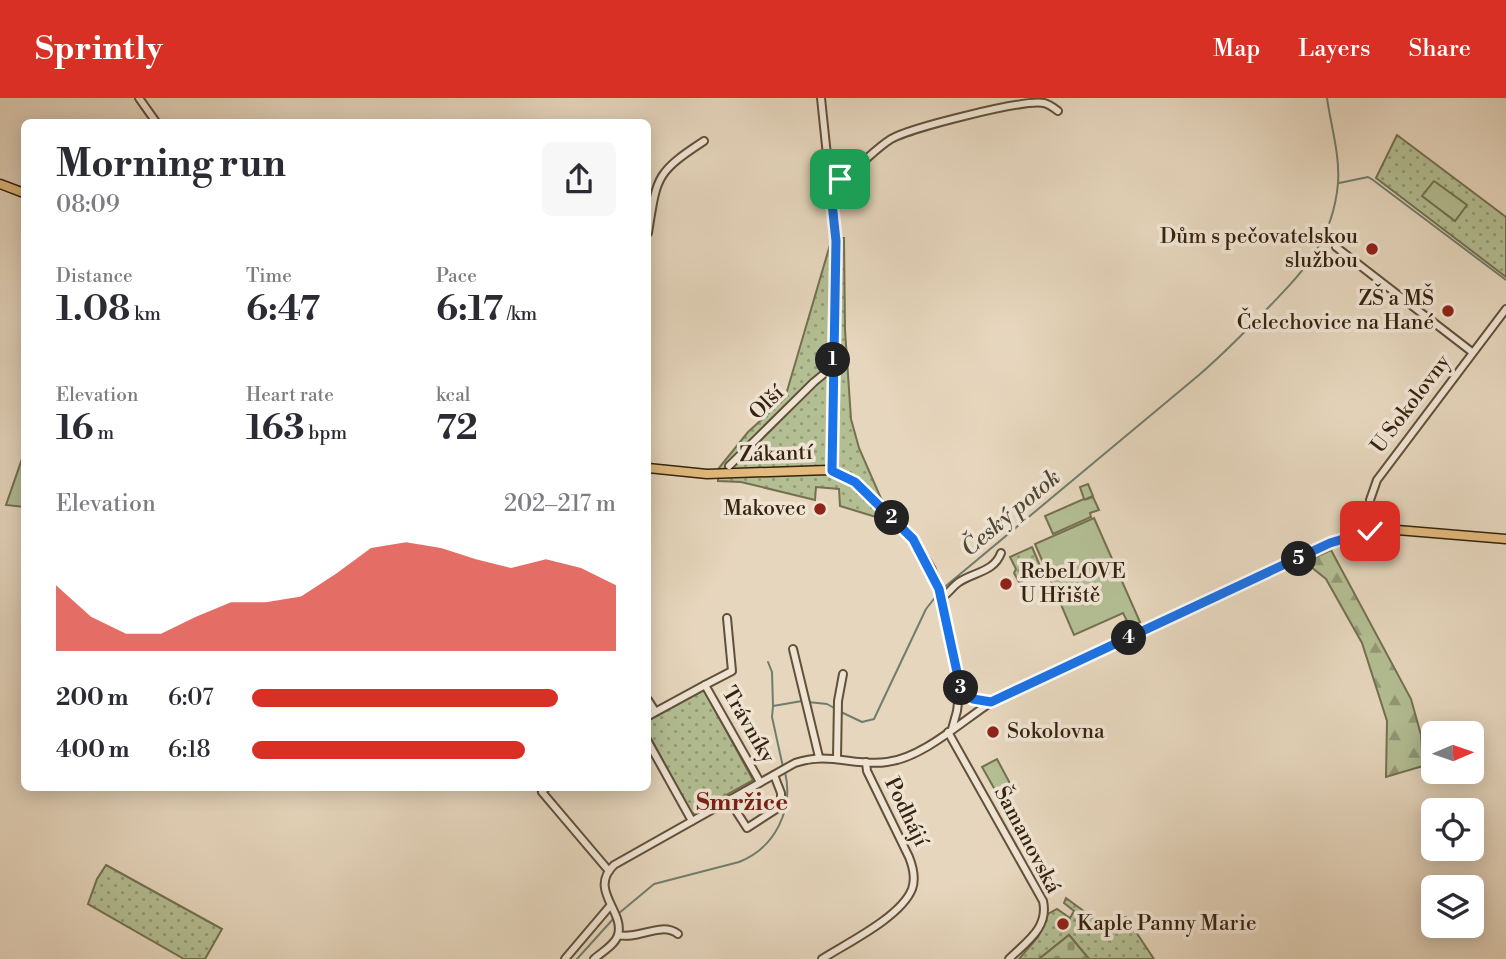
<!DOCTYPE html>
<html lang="en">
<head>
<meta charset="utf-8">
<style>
	:root { --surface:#fff; --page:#f7f7f7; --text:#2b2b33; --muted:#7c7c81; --accent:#d93025 }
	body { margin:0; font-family:"Libre Bodoni",serif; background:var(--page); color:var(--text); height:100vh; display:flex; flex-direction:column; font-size:26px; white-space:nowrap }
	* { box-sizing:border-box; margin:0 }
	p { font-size:23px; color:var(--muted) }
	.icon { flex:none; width:38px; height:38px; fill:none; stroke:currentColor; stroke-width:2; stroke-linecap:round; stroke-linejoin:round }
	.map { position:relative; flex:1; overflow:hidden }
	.side { position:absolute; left:21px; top:21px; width:630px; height:672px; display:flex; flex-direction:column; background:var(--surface); border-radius:10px; box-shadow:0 4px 18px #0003 }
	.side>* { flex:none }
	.needle { width:46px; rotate:88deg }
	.fabs { position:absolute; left:1421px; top:623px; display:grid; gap:14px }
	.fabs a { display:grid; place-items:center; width:63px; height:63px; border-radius:10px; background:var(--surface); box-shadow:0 4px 18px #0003; font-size:35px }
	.pin { position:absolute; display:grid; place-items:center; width:60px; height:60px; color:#fff; margin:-30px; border-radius:14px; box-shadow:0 4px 10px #0006 }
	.km { position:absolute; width:35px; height:35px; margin:-18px; border-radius:50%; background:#222; color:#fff; font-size:19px; line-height:35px; text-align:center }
	.round { display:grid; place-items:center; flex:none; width:74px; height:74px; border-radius:10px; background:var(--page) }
	.summary { display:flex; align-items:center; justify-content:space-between; height:119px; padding:0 35px }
	h1 { font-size:38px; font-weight:700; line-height:52px }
	.stats { display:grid; grid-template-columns:repeat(3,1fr); gap:10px; height:119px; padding:7px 35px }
	.stats div { display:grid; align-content:center }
	.stats b { font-size:35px; font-weight:700 }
	.stats small { font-size:19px; font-weight:400 }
	.stats p { font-size:19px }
	.chart { height:196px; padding:14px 35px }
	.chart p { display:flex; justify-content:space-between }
	.chart svg { width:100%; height:126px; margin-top:7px; fill:var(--accent); opacity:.7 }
	ul { padding:0 35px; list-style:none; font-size:23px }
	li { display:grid; grid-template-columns:112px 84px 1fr; align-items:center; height:52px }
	li i { height:18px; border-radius:9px; background:var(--accent) }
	header { display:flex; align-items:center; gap:42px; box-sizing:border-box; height:98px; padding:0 35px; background:var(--accent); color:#fff }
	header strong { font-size:33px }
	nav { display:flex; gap:38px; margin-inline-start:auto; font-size:24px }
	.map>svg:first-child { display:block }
	.grass { fill:url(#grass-dots); stroke:#747050; stroke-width:2 }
	.forest { fill:url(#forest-firs); stroke:#747050; stroke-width:2 }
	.cemetery { fill:url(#cemetery-stones); stroke:#747050; stroke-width:2 }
	.garden { fill:#b3be93; stroke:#747050; stroke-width:2 }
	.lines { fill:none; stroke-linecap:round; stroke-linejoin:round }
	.stream { stroke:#707d6e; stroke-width:2 }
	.minor-casing { stroke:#625039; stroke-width:10 }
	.major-casing { stroke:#36230d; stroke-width:11 }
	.minor { stroke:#efe4d4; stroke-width:6 }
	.major { stroke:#e3bb7e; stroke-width:8 }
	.route-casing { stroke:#fff; stroke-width:14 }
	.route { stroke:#1a73e8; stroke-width:9 }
	.poi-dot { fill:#8f2418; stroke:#efe4d4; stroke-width:2.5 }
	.labels { text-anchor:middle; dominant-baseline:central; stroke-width:7; stroke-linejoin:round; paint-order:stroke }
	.poi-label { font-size:21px; fill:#36230d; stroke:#efe4d4; text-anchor:end }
	.street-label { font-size:21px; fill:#36230d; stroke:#efe4d4 }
	.water-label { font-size:23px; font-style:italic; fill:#4e4836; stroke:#efe4d4 }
	.quarter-label { font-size:24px; font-weight:bold; fill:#7a1f14; stroke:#efe4d4 }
</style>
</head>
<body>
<header>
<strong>Sprintly</strong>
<nav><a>Map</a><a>Layers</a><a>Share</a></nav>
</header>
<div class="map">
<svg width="1506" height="861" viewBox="0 0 1506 861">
	<defs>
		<pattern id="grass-dots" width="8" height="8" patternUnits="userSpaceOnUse" patternTransform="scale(1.75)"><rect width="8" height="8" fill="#b3be93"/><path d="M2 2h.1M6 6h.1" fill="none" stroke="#929a76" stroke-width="1.8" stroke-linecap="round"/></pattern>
		<pattern id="forest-firs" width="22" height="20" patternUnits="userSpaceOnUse" patternTransform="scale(1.75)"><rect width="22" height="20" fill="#b3be93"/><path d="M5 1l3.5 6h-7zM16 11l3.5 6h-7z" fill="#929a76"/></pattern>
		<pattern id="cemetery-stones" width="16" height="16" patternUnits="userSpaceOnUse" patternTransform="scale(1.75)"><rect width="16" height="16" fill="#b3be93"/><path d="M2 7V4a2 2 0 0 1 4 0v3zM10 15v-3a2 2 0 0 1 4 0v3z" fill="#929a76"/></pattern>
	</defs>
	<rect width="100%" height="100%" fill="#e6d6bd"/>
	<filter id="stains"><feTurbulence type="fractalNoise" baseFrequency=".00286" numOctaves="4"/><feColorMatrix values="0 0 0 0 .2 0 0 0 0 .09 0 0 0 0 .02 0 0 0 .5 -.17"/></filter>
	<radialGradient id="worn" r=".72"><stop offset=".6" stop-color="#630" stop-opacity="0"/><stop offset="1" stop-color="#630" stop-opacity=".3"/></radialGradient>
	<!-- grass -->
	<g class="grass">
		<polygon points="1397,37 1506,119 1506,179 1376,80"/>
		<polygon points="832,140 844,140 845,232 851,321 859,350 883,405 876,419 840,408 839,391 816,389 815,402 741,384 718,383 719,370 748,334 785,300"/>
		<polygon points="1032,449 1043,475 1019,484 1014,475 1016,471 1010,459"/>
		<polygon points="704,592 753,682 692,716 648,635 648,623"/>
		<polygon points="106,767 222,831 205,861 184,861 88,806 97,781"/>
		<polygon points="1066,800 1100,825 1114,824 1126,819 1154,861 1089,861 1069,837 1039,861 1019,861 1038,839 1048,816 1057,811 1070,820 1074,813 1064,805"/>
	</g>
	<!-- forest -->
	<polygon class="forest" points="1331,452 1411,601 1421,637 1423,668 1386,679 1387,623 1362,545 1326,481 1305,464"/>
	<!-- cemetery -->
	<polygon class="cemetery" points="1069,837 1089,861 1039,861"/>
	<!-- garden -->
	<g class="garden">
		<polygon points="1434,83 1467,107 1455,123 1422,98"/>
		<polygon points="24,355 24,409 6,407"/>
		<polygon points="1088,386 1093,398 1084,402 1093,399 1099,412 1090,415 1091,419 1053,436 1045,418 1084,401 1080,389"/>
		<polygon points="1094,420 1140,524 1130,529 1123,515 1074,537 1035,446"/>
		<polygon points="997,661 1013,691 999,699 982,669"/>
	</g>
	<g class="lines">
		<!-- stream -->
		<g class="stream">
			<polyline points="1339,85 1368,79 1373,82 1506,182"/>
			<path d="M941,492L1199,277C1222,257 1244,235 1265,213C1303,174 1333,143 1338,85C1340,57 1331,28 1327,0"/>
			<polyline points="768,564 772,574 773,608"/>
			<polyline points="808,604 827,606 836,611"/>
			<polyline points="841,614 862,624 874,621 926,511 937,497"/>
			<polyline points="783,669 772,619 773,608 802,603"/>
			<path d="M618,816L654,786L739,764C775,750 794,711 785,674"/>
			<polyline points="577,861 614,820"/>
		</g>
		<defs>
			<g id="minor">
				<polyline points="139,0 156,24"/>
				<polyline points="821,0 836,143 832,373"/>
				<path d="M830,86C853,78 870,54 891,41C910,30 1024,1 1044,5C1049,6 1054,10 1058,13"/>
				<path d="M648,135C657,79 655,75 704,43"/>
				<polyline points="1336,149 1472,254"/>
				<polyline points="729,368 814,284 825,275 833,273"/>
				<polyline points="1370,433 1370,402 1377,382 1506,211"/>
				<path d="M941,500C948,496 952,489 959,484C974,474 994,474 1001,455"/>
				<polyline points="793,551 819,659"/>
				<polyline points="705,587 732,573 727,520"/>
				<polyline points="648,602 655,613"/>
				<polyline points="648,618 705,587 760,684"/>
				<polyline points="952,631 957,613 960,588"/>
				<path d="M948,634L1043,803C1049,830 1026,844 1009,861"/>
				<polyline points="648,644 692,723"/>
				<polyline points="837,660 838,603 843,576"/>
				<polyline points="546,690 542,694 609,773"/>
				<polyline points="729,702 747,730 781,708 781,695 774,677"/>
				<path d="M618,837C638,842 661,823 678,836"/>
				<polyline points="565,861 610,808"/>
				<path d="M594,861C602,854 615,847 618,837C625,813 588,792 614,767L795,665C829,653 855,669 887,664C922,660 961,624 990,605"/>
				<path d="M822,861C847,845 901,819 912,791C916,780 913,769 909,759L867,673L866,664"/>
			</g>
			<g id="major">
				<polyline points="0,86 24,95"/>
				<path d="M648,370L707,376L828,372L851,381L911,438L931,471L941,500L960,588C968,600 977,605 991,604L1348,438L1385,431L1506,441"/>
			</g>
		</defs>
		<!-- minor casing -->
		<use href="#minor" class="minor-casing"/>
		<!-- major casing -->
		<use href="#major" class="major-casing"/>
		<!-- minor -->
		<use href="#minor" class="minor"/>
		<!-- major -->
		<use href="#major" class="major"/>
	</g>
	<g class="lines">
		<defs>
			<polyline id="route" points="840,81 830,86 836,143 832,373 855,384 913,441 939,491 960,588 973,601 991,604 1330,445 1370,433"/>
		</defs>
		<!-- route casing -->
		<use href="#route" class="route-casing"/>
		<!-- route -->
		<use href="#route" class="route"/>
	</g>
	<!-- markers -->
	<g class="poi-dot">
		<circle cx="1372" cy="151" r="7"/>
		<circle cx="1448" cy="213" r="7"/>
		<circle cx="820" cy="411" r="7"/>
		<circle cx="1006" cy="486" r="7"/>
		<circle cx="993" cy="634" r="7"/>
		<circle cx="1063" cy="826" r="7"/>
	</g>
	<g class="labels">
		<!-- poi labels -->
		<g class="poi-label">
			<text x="1358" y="139">Dům s pečovatelskou<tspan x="1358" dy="24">službou</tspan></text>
			<text x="1434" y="201">ZŠ a MŠ<tspan x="1434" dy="24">Čelechovice na Hané</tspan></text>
			<text x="806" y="411">Makovec</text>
			<text x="1020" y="474" text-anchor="start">RebeLOVE<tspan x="1020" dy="24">U Hřiště</tspan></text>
			<text x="1007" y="634" text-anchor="start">Sokolovna</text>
			<text x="1077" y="826" text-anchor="start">Kaple Panny Marie</text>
		</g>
		<!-- street labels -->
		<g class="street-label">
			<text transform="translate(767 305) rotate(-44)">Olší</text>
			<text transform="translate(1411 306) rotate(-53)">U Sokolovny</text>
			<text transform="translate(776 356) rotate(-2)">Zákantí</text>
			<text transform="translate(748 627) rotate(60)">Trávníky</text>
			<text transform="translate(906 714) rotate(64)">Podhájí</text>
			<text transform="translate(1027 742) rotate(62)">Šamanovská</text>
		</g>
		<!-- water labels -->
		<g class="water-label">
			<text transform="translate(1011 415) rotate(-40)">Český potok</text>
		</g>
		<!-- quarter labels -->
		<g class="quarter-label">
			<text x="742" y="705">Smržice</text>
		</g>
	</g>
	<rect width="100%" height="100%" filter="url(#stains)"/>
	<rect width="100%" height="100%" fill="url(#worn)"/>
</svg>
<div class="fabs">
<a><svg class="needle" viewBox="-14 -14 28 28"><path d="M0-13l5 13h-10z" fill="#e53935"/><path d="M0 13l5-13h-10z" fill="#7c7c81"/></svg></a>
<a><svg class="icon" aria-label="locate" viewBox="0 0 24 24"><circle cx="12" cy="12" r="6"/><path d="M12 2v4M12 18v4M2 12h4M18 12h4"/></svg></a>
<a><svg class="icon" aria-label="layers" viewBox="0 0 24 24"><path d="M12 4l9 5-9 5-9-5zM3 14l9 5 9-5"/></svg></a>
</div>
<div class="pin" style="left:840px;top:81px;background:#1e9e55"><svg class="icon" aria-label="arrive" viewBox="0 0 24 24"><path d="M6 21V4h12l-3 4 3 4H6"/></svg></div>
<div class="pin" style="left:1370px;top:433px;background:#d93025"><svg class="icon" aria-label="check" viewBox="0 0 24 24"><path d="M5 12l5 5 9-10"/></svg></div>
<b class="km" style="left:833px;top:262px">1</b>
<b class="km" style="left:892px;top:420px">2</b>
<b class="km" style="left:961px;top:590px">3</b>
<b class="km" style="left:1129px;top:540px">4</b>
<b class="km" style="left:1299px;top:461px">5</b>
<section class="side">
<div class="summary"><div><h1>Morning run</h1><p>08:09</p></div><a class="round"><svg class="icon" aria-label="share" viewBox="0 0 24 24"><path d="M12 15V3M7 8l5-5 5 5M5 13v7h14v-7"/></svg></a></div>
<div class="stats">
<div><p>Distance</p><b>1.08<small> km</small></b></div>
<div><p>Time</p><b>6:47</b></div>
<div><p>Pace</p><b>6:17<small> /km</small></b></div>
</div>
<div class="stats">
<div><p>Elevation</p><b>16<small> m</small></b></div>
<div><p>Heart rate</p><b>163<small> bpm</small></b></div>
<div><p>kcal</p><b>72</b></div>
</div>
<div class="chart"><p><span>Elevation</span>202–217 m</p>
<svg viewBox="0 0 160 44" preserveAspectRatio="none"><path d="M0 44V21L10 32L20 38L30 38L40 32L50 27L60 27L70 25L80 17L90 8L100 6L110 8L120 12L130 15L140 12L150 15L160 21V44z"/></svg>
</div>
<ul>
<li><b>200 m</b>6:07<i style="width:84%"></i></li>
<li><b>400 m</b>6:18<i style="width:75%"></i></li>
</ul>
</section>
</div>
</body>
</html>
